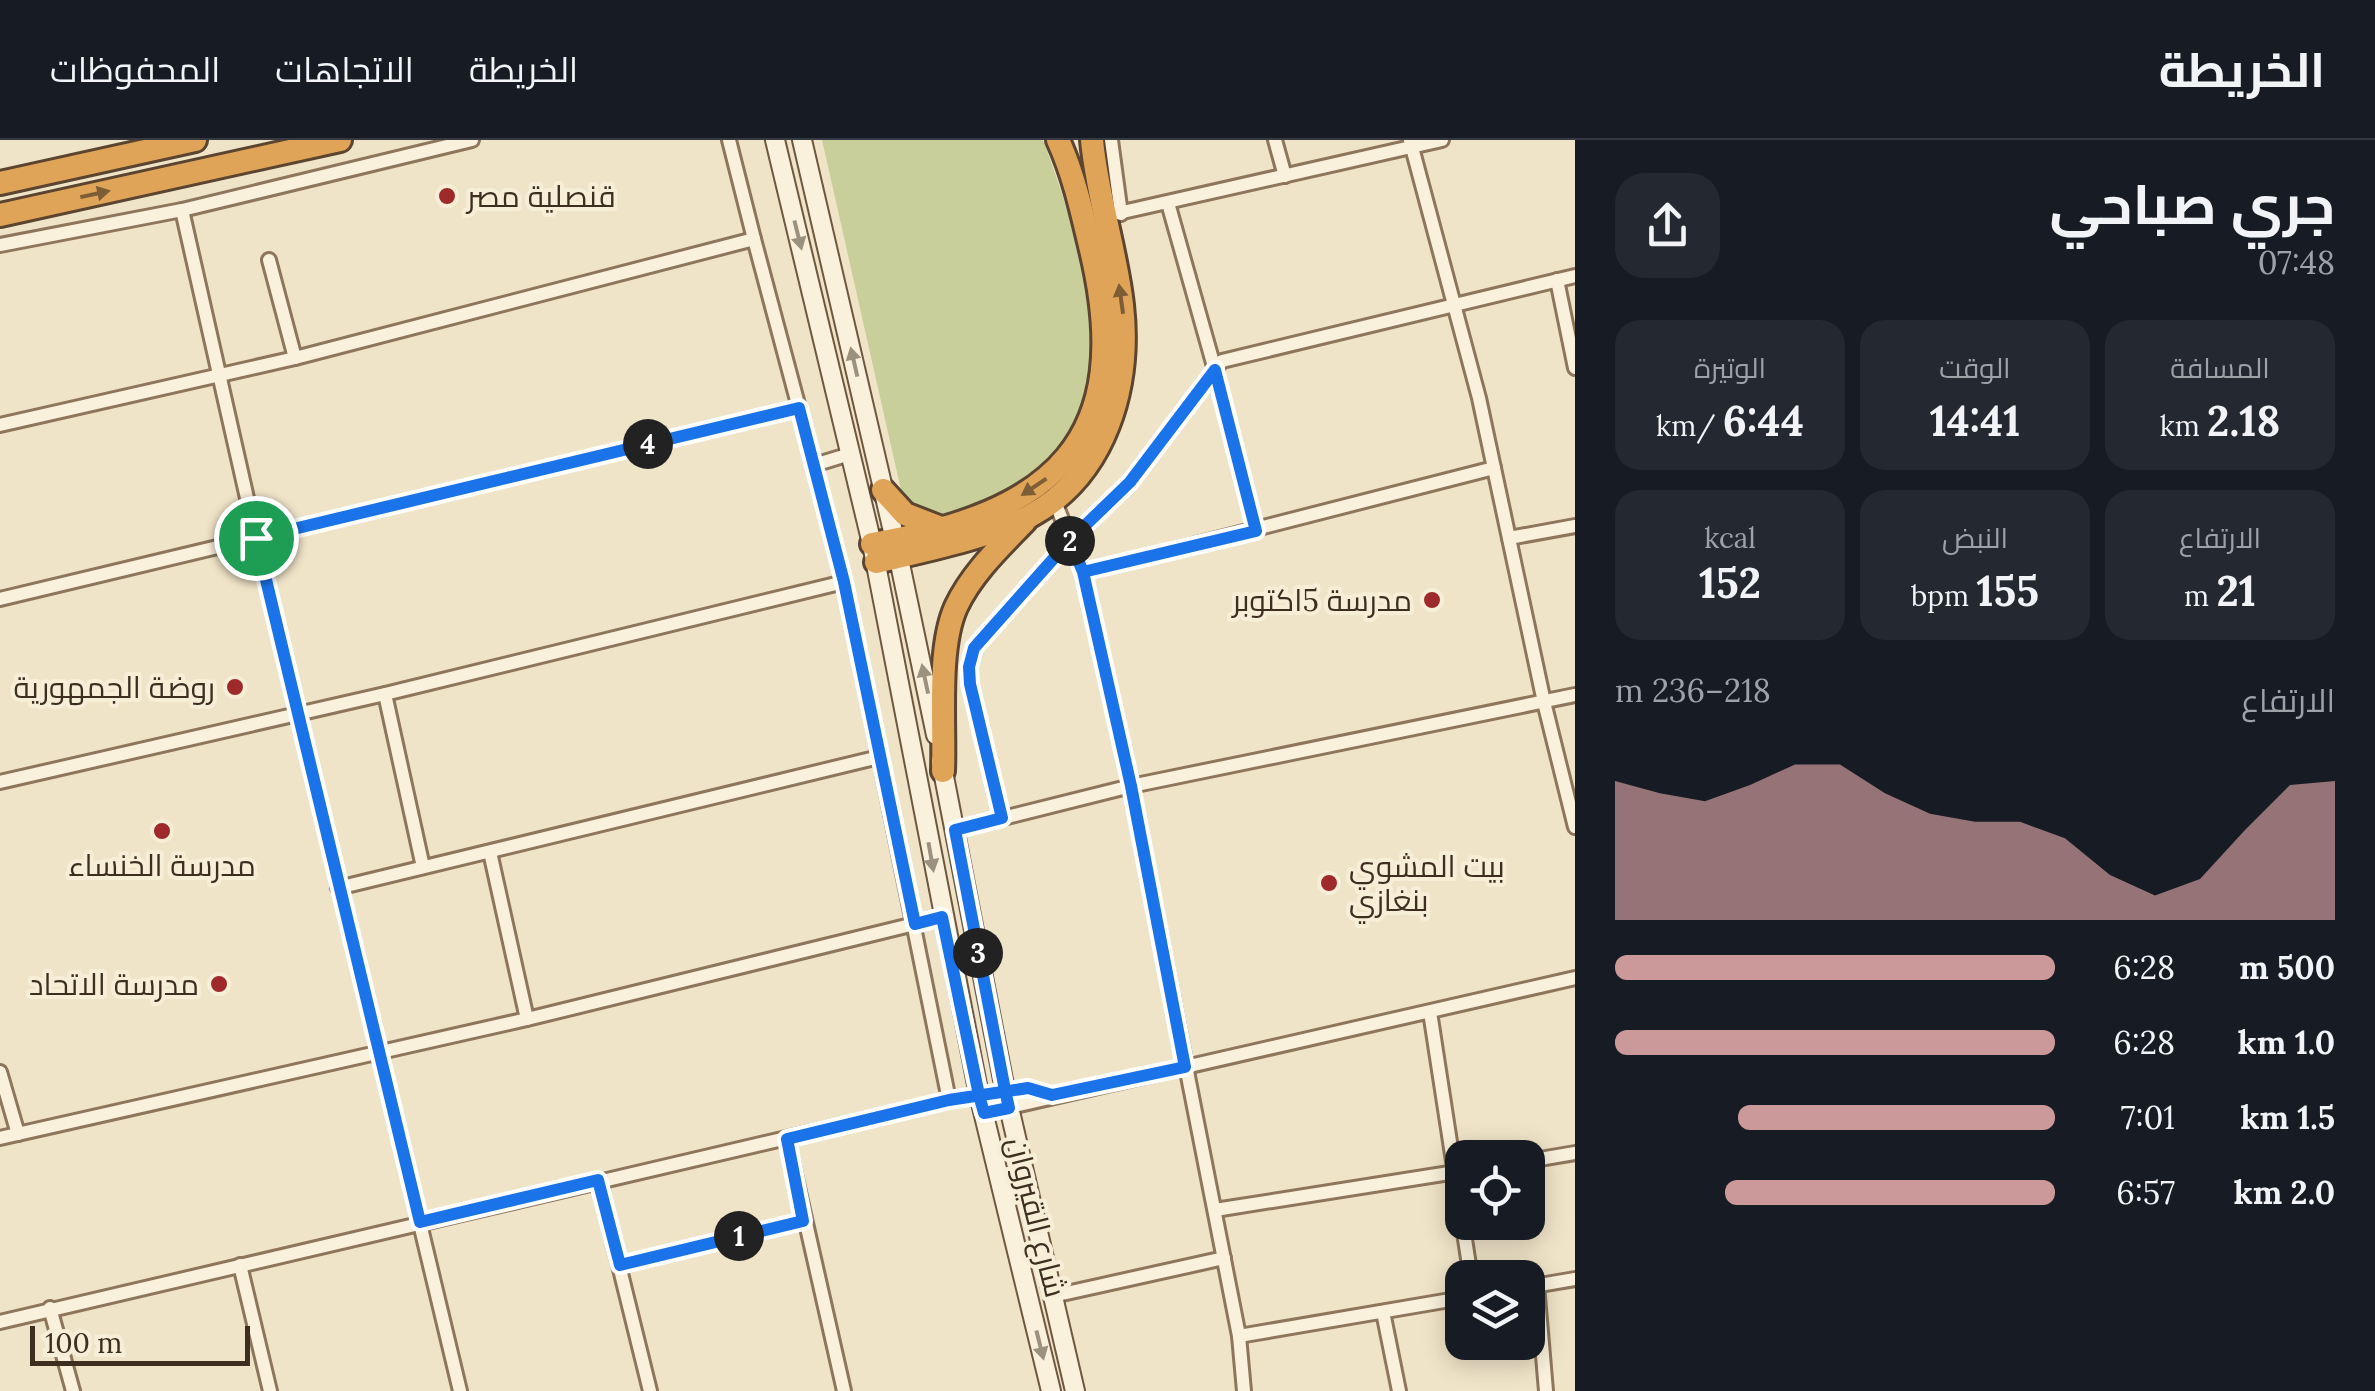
<!DOCTYPE html>
<html lang="ar">
<head>
<meta charset="utf-8">
<style>
	:root { --surface:#171b24; --page:#242831; --text:#f1f3f6; --muted:#9ea1a6; --line:#363941; --accent:#cc999b }
	body { margin:0; font-family:Lora,Cairo,serif; background:var(--page); color:var(--text); direction:rtl; height:100vh; display:flex; flex-direction:column; font-size:38px; white-space:nowrap }
	* { box-sizing:border-box; margin:0 }
	p { font-size:32px; color:var(--muted) }
	.icon { flex:none; width:55px; height:55px; fill:none; stroke:currentColor; stroke-width:2; stroke-linecap:round; stroke-linejoin:round }
	.map { position:relative; flex:1; overflow:hidden; direction:ltr }
	.panel { display:flex; flex-direction:column; background:var(--surface); width:800px }
	.panel>* { flex:none }
	.fabs { position:absolute; left:1445px; top:1000px; display:grid; gap:20px }
	.fabs a { display:grid; place-items:center; width:100px; height:100px; border-radius:20px; background:var(--surface); box-shadow:0 5px 25px #0003; font-size:50px }
	.scale { position:absolute; left:30px; bottom:25px; width:220px; box-sizing:border-box; padding-left:10px; border:5px solid #3d2e20; border-top:0; font-size:28px; line-height:35px; white-space:nowrap; color:#3d2e20; -webkit-text-stroke:8px #f7eed8; paint-order:stroke }
	.pin { position:absolute; display:grid; place-items:center; width:85px; height:85px; color:#fff; margin:-42px; border:5px solid #fff; border-radius:50%; box-shadow:0 2px 10px #0007 }
	.km { position:absolute; width:50px; height:50px; margin:-25px; border-radius:50%; background:#222; color:#fff; font-size:28px; line-height:50px; text-align:center }
	.round { display:grid; place-items:center; flex:none; width:105px; height:105px; border-radius:30px; background:var(--page) }
	.head { display:flex; align-items:center; justify-content:space-between; height:170px; padding:0 40px }
	h1 { font-size:55px; font-weight:700; line-height:75px }
	.stats { display:grid; grid-template-columns:repeat(3,1fr); gap:15px; height:170px; padding:10px 40px }
	.stats div { display:grid; align-content:center; border-radius:25px; background:var(--page); text-align:center }
	.stats b { font-size:42px; font-weight:700 }
	.stats small { font-size:28px; font-weight:400 }
	.stats p { font-size:28px }
	.chart { height:280px; padding:20px 40px }
	.chart p { display:flex; justify-content:space-between }
	.chart svg { width:100%; height:180px; margin-top:10px; fill:var(--accent); opacity:.7 }
	ul { padding:0 40px; list-style:none; font-size:32px }
	li { display:grid; grid-template-columns:160px 120px 1fr; align-items:center; height:75px }
	li i { height:25px; border-radius:12px; background:var(--accent) }
	header { display:flex; align-items:center; gap:60px; box-sizing:border-box; height:140px; padding:0 50px; background:var(--surface); border-bottom:2px solid var(--line) }
	header strong { font-size:48px }
	nav { display:flex; gap:55px; margin-inline-start:auto; font-size:35px }
	main { display:flex; flex:1; min-height:0 }
	.map>svg:first-child { display:block }
	.green { fill:#c9cf9b }
	.lines { fill:none; stroke-linecap:round; stroke-linejoin:round }
	.street-casing { stroke:#8d765c; stroke-width:18 }
	.secondary-casing { stroke:#6f573f; stroke-width:22 }
	.highway-casing { stroke:#5b4430; stroke-width:28 }
	.street { stroke:#faf1dc; stroke-width:12 }
	.secondary { stroke:#faf1dc; stroke-width:18 }
	.highway { stroke:#e0a458; stroke-width:22 }
	.oneway { fill:#7e5d36 }
	.oneway2 { fill:#9c907e }
	.route-casing { stroke:#fff; stroke-width:20 }
	.route { stroke:#1a73e8; stroke-width:12 }
	.poi-dot { fill:#9e2a2b; stroke:#f7eed8; stroke-width:4 }
	.labels { text-anchor:middle; dominant-baseline:central; stroke-width:8; stroke-linejoin:round; paint-order:stroke }
	.poi-label { font-size:30px; fill:#3d2e20; stroke:#f7eed8; text-anchor:end }
	.street-label { font-size:30px; fill:#3d2e20; stroke:#f7eed8 }
</style>
</head>
<body>
<header>
<strong>الخريطة</strong>
<nav><a>الخريطة</a><a>الاتجاهات</a><a>المحفوظات</a></nav>
</header>
<main>
<section class="panel">
<div class="head"><div><h1>جري صباحي</h1><p>07:48</p></div><a class="round"><svg class="icon" aria-label="share" viewBox="0 0 24 24"><path d="M12 15V3M7 8l5-5 5 5M5 13v7h14v-7"/></svg></a></div>
<div class="stats">
<div><p>المسافة</p><b>2.18<small> km</small></b></div>
<div><p>الوقت</p><b>14:41</b></div>
<div><p>الوتيرة</p><b>6:44<small> /km</small></b></div>
</div>
<div class="stats">
<div><p>الارتفاع</p><b>21<small> m</small></b></div>
<div><p>النبض</p><b>155<small> bpm</small></b></div>
<div><p>kcal</p><b>152</b></div>
</div>
<div class="chart"><p><span>الارتفاع</span>218–236 m</p>
<svg viewBox="0 0 160 44" preserveAspectRatio="none"><path d="M0 44V10L10 13L20 15L30 11L40 6L50 6L60 13L70 18L80 20L90 20L100 24L110 33L120 38L130 34L140 22L150 11L160 10V44z"/></svg>
</div>
<ul>
<li><b>500 m</b>6:28<i style="width:100%"></i></li>
<li><b>1.0 km</b>6:28<i style="width:100%"></i></li>
<li><b>1.5 km</b>7:01<i style="width:72%"></i></li>
<li><b>2.0 km</b>6:57<i style="width:75%"></i></li>
</ul>
</section>
<div class="map">
<svg width="1575" height="1251" viewBox="0 0 1575 1251">
	<rect width="100%" height="100%" fill="#f0e4c8"/>
	<!-- green -->
	<path class="green" d="M822,0H1043C1085,112 1145,299 994,356C954,371 942,385 903,359Z"/>
	<g class="lines">
		<defs>
			<g id="street">
				<polyline points="729,0 754,99"/>
				<polyline points="1111,0 1121,74"/>
				<polyline points="1275,0 1285,36"/>
				<polyline points="1410,0 1479,258 1544,562 1575,687"/>
				<polyline points="182,70 256,398 460,1251"/>
				<polyline points="1105,76 1442,0"/>
				<polyline points="0,105 182,70 472,0"/>
				<polyline points="269,120 295,218"/>
				<polyline points="1557,140 1575,228"/>
				<polyline points="0,285 295,218 754,99 799,268"/>
				<polyline points="814,325 850,314"/>
				<polyline points="1054,359 1083,433 1131,646 1239,1196 1244,1251"/>
				<polyline points="1256,391 1215,230 1222,221 1575,136"/>
				<polyline points="1509,398 1575,386"/>
				<polyline points="1083,433 1494,328"/>
				<polyline points="0,459 799,268 844,442"/>
				<polyline points="385,554 423,727"/>
				<polyline points="0,642 385,554 844,442 949,960"/>
				<polyline points="1002,678 970,545 969,527 974,508 1070,400 1129,342 1215,230 1168,63"/>
				<polyline points="955,690 1131,646 1575,555"/>
				<polyline points="490,712 527,879"/>
				<polyline points="338,748 879,617"/>
				<polyline points="1430,872 1471,1138"/>
				<polyline points="0,932 18,994"/>
				<polyline points="984,973 1575,838"/>
				<polyline points="0,998 527,879 943,777"/>
				<polyline points="787,999 844,1251"/>
				<polyline points="1528,1021 1575,1013"/>
				<polyline points="598,1040 650,1251"/>
				<polyline points="1215,1070 1462,1031"/>
				<polyline points="240,1125 270,1251"/>
				<polyline points="620,1125 803,1081"/>
				<polyline points="1537,1145 1546,1251"/>
				<polyline points="1528,1147 1575,1139"/>
				<polyline points="1053,1156 1224,1118"/>
				<polyline points="50,1168 73,1251"/>
				<polyline points="1383,1172 1399,1251"/>
				<polyline points="0,1182 949,960 1028,948 1052,955"/>
				<polyline points="1239,1196 1462,1158"/>
			</g>
			<g id="secondary">
				<polyline points="775,0 872,404 979,955 1051,1251"/>
				<polyline points="802,0 895,400 936,595"/>
				<polyline points="941,621 1005,950 1075,1251"/>
			</g>
			<g id="highway">
				<polyline points="0,43 195,0"/>
				<polyline points="0,75 340,0"/>
				<polyline points="883,350 905,374 941,388"/>
				<path d="M872,404C1053,373 1137,302 1091,110C1082,72 1074,35 1058,0"/>
				<path d="M876,422C922,411 988,398 1030,376C1106,335 1131,246 1122,165C1116,110 1097,56 1092,0"/>
				<path d="M943,631C945,584 937,509 956,467C972,433 1000,407 1025,381"/>
			</g>
		</defs>
		<!-- street casing -->
		<use href="#street" class="street-casing"/>
		<!-- secondary casing -->
		<use href="#secondary" class="secondary-casing"/>
		<!-- highway casing -->
		<use href="#highway" class="highway-casing"/>
		<!-- street -->
		<use href="#street" class="street"/>
		<!-- secondary -->
		<use href="#secondary" class="secondary"/>
		<!-- highway -->
		<use href="#highway" class="highway"/>
	</g>
	<!-- one-way arrows -->
	<defs><path id="oneway-solid" d="M-6-.8H1V-3.2L6.5 0L1 3.2V.8H-6Z" transform="scale(2.5)"/></defs>
	<g class="oneway">
		<use href="#oneway-solid" transform="translate(95 54) rotate(-12)"/>
		<use href="#oneway-solid" transform="translate(1121 159) rotate(-98)"/>
		<use href="#oneway-solid" transform="translate(1034 347) rotate(146)"/>
	</g>
	<g class="oneway2">
		<use href="#oneway-solid" transform="translate(798 95) rotate(76)"/>
		<use href="#oneway-solid" transform="translate(854 222) rotate(-103)"/>
		<use href="#oneway-solid" transform="translate(925 539) rotate(-102)"/>
		<use href="#oneway-solid" transform="translate(931 717) rotate(80)"/>
		<use href="#oneway-solid" transform="translate(1040 1205) rotate(76)"/>
	</g>
	<g class="lines">
		<defs>
			<polyline id="route" points="256,398 420,1082 598,1040 620,1125 803,1081 787,999 949,960 1028,948 1052,955 1185,927 1131,646 1083,432 1070,400 1130,342 1215,230 1256,391 1083,432 1070,400 974,508 969,527 970,544 1002,678 955,690 1005,950 1009,968 984,973 979,955 942,777 915,784 844,442 799,268 256,398"/>
		</defs>
		<!-- route casing -->
		<use href="#route" class="route-casing"/>
		<!-- route -->
		<use href="#route" class="route"/>
	</g>
	<!-- markers -->
	<g class="poi-dot">
		<circle cx="447" cy="56" r="10"/>
		<circle cx="1432" cy="460" r="10"/>
		<circle cx="235" cy="547" r="10"/>
		<circle cx="162" cy="691" r="10"/>
		<circle cx="1329" cy="743" r="10"/>
		<circle cx="219" cy="844" r="10"/>
	</g>
	<g class="labels">
		<!-- poi labels -->
		<g class="poi-label">
			<text x="467" y="56" text-anchor="start">قنصلية مصر</text>
			<text x="1412" y="460">مدرسة 5اكتوبر</text>
			<text x="215" y="547">روضة الجمهورية</text>
			<text x="162" y="725" text-anchor="middle">مدرسة الخنساء</text>
			<text x="1349" y="726" text-anchor="start">بيت المشوي<tspan x="1349" dy="34">بنغازي</tspan></text>
			<text x="199" y="844">مدرسة الاتحاد</text>
		</g>
		<!-- street labels -->
		<g class="street-label">
			<text transform="translate(1037 1077) rotate(76)">شارع القيروان</text>
		</g>
	</g>
</svg>
<div class="fabs">
<a><svg class="icon" aria-label="locate" viewBox="0 0 24 24"><circle cx="12" cy="12" r="6"/><path d="M12 2v4M12 18v4M2 12h4M18 12h4"/></svg></a>
<a><svg class="icon" aria-label="layers" viewBox="0 0 24 24"><path d="M12 4l9 5-9 5-9-5zM3 14l9 5 9-5"/></svg></a>
</div>
<div class="scale">100 m</div>
<div class="pin" style="left:256px;top:398px;background:#1e9e55"><svg class="icon" aria-label="arrive" viewBox="0 0 24 24"><path d="M6 21V4h12l-3 4 3 4H6"/></svg></div>
<b class="km" style="left:739px;top:1096px">1</b>
<b class="km" style="left:1070px;top:401px">2</b>
<b class="km" style="left:978px;top:813px">3</b>
<b class="km" style="left:648px;top:304px">4</b>
</div>
</main>
</body>
</html>
